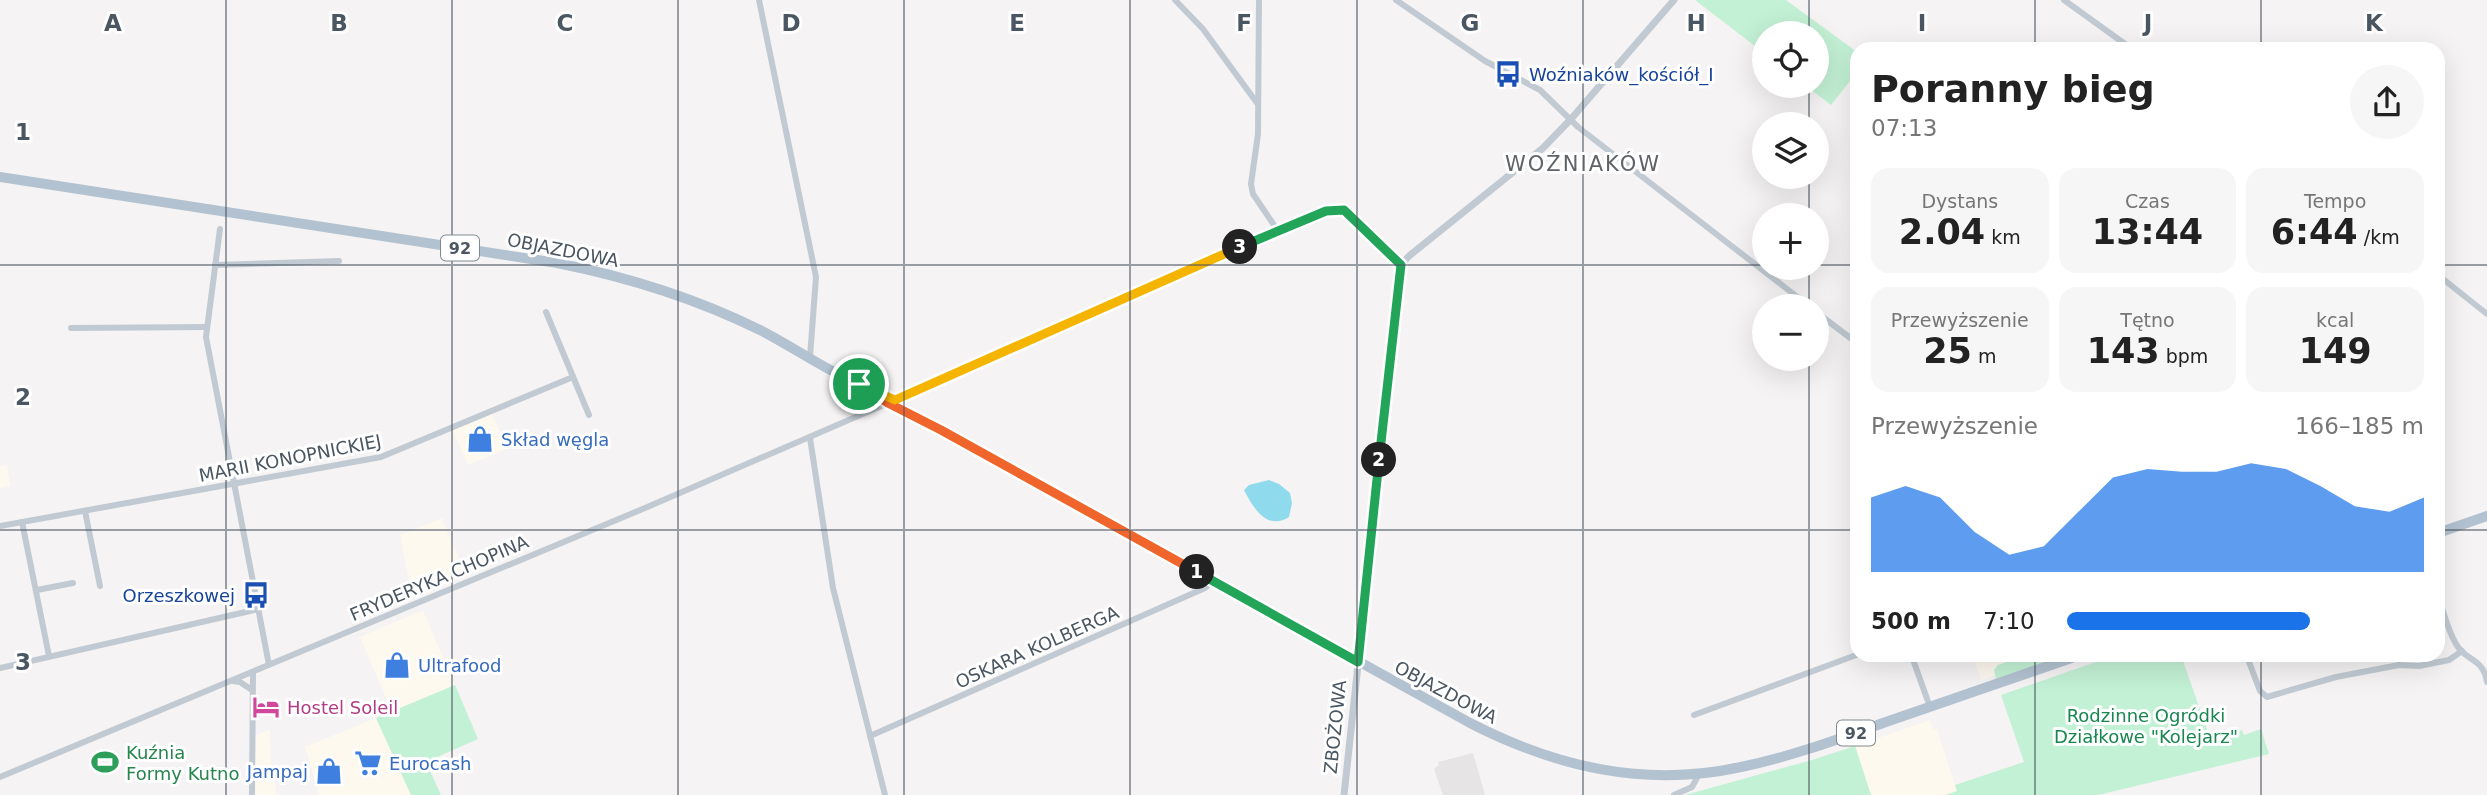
<!DOCTYPE html>
<html lang="pl">
<head>
<meta charset="utf-8">
<style>
	:root { --surface:#fff; --page:#f6f6f6; --text:#222; --muted:#767676; --accent:#1a73e8 }
	body { margin:0; font-family:"DejaVu Sans",sans-serif; background:var(--page); color:var(--text); height:100vh; display:flex; flex-direction:column; font-size:26px; white-space:nowrap }
	* { box-sizing:border-box; margin:0 }
	p { font-size:23px; color:var(--muted) }
	.icon { flex:none; width:38px; height:38px; fill:none; stroke:currentColor; stroke-width:2; stroke-linecap:round; stroke-linejoin:round }
	.map { position:relative; flex:1; overflow:hidden }
	.sheet { position:absolute; left:1850px; top:42px; width:595px; height:620px; display:flex; flex-direction:column; background:var(--surface); border-radius:21px; box-shadow:0 7px 28px #0002 }
	.sheet>* { flex:none }
	.fabs { position:absolute; left:1752px; top:21px; display:grid; gap:14px }
	.fabs a { display:grid; place-items:center; width:77px; height:77px; border-radius:50%; background:var(--surface); box-shadow:0 7px 28px #0002; font-size:35px }
	.pin { position:absolute; display:grid; place-items:center; width:60px; height:60px; color:#fff; margin:-30px; border:4px solid #fff; border-radius:50%; box-shadow:0 2px 7px #0007 }
	.km { position:absolute; width:35px; height:35px; margin:-18px; border-radius:50%; background:#222; color:#fff; font-size:19px; line-height:35px; text-align:center }
	.round { display:grid; place-items:center; flex:none; width:74px; height:74px; border-radius:37px; background:var(--page) }
	.overview { display:flex; align-items:center; justify-content:space-between; height:119px; padding:0 21px }
	h1 { font-size:38px; font-weight:700; line-height:52px }
	.metrics { display:grid; grid-template-columns:repeat(3,1fr); gap:10px; height:119px; padding:7px 21px }
	.metrics div { display:grid; align-content:center; border-radius:18px; background:var(--page); text-align:center }
	.metrics b { font-size:35px; font-weight:700 }
	.metrics small { font-size:19px; font-weight:400 }
	.metrics p { font-size:19px }
	.chart { height:196px; padding:14px 21px }
	.chart p { display:flex; justify-content:space-between }
	.chart svg { width:100%; height:126px; margin-top:7px; fill:var(--accent); opacity:.7 }
	ul { padding:0 21px; list-style:none; font-size:23px }
	li { display:grid; grid-template-columns:112px 84px 1fr; align-items:center; height:52px }
	li i { height:18px; border-radius:9px; background:var(--accent) }
	.map>svg:first-child { display:block }
	.commercial { fill:#fdf9ef }
	.education { fill:#e6e4e5 }
	.green { fill:#c3f1d5 }
	.water { fill:#90daee }
	.lines { fill:none; stroke-linecap:round; stroke-linejoin:round }
	.minor { stroke:#c1cad2; stroke-width:6 }
	.tertiary { stroke:#c1cad2; stroke-width:7 }
	.primary { stroke:#b3c2d1; stroke-width:10 }
	.split-1-casing { stroke:#fff; stroke-width:14 }
	.split-2-casing { stroke:#fff; stroke-width:14 }
	.split-3-casing { stroke:#fff; stroke-width:14 }
	.split-4-casing { stroke:#fff; stroke-width:14 }
	.split-1 { stroke:#f0652b; stroke-width:9 }
	.split-2 { stroke:#22a559; stroke-width:9 }
	.split-3 { stroke:#22a559; stroke-width:9 }
	.split-4 { stroke:#f5b400; stroke-width:9 }
	.grid { fill:none; stroke:#4a5661; stroke-width:2; stroke-opacity:0.55 }
	.labels { text-anchor:middle; dominant-baseline:central; stroke-width:6; stroke-linejoin:round; paint-order:stroke }
	.shield { fill:#fff; stroke:#808990; stroke-width:2 }
	.shield-label { font-size:16px; font-weight:bold; fill:#4a5661 }
	.transit-label { font-size:18px; fill:#164399; stroke:#fff; text-anchor:start }
	.street-label { font-size:18px; fill:#4a5661; stroke:#fff }
	.shop-label { font-size:18px; fill:#366cbe; stroke:#fff; text-anchor:start }
	.hotel-label { font-size:18px; fill:#b23c85; stroke:#fff; text-anchor:start }
	.park-label { font-size:18px; fill:#17864f; stroke:#fff }
	.leisure-label { font-size:18px; fill:#27864d; stroke:#fff; text-anchor:start }
	.quarter-label { font-size:21px; letter-spacing:2px; fill:#5f6368; stroke:#fff }
	.grid-label { font-size:23px; text-anchor:middle; font-weight:bold; fill:#4a5661; stroke:#fff; stroke-width:6; stroke-linejoin:round; paint-order:stroke }
</style>
</head>
<body>
<div class="map">
<svg width="2487" height="795" viewBox="0 0 2487 795">
	<rect width="100%" height="100%" fill="#f5f3f3"/>
	<!-- commercial -->
	<g class="commercial">
		<polygon points="492,414 507,449 468,465 452,430"/>
		<polygon points="7,465 10,486 0,488 0,466"/>
		<polygon points="442,518 466,575 412,598 400,535"/>
		<polygon points="423,610 455,685 392,712 360,637"/>
		<polygon points="1972,655 2055,655 1982,680"/>
		<polygon points="376,718 411,795 319,795 305,747"/>
		<polygon points="1930,720 1933,730 1937,729 1957,791 1946,795 1871,795 1855,746"/>
		<polygon points="270,729 271,761 277,795 255,795 255,736"/>
	</g>
	<!-- education -->
	<polygon class="education" points="1473,753 1485,795 1443,795 1434,769 1439,765 1438,762"/>
	<!-- green -->
	<g class="green">
		<polygon points="1695,0 1786,0 1857,52 1857,72 1831,105 1806,86 1816,86 1816,33 1764,33 1764,53"/>
		<polygon points="2026,655 2045,655 2047,660 2044,663 1996,679 1994,670 1998,665"/>
		<polygon points="2116,655 2181,655 2211,741 2242,730 2244,735 2261,729 2269,754 2098,795 1946,795 1957,791 1955,785 2024,762 2001,695"/>
		<polygon points="455,685 478,739 426,762 441,795 411,795 376,718"/>
		<polygon points="1855,746 1871,795 1685,795 1812,760"/>
	</g>
	<!-- water -->
	<path class="water" d="M1269,480L1279,484L1290,493L1292,503L1289,517C1267,531 1253,508 1244,490L1249,485Z"/>
	<g class="lines">
		<!-- minor -->
		<g class="minor">
			<polyline points="759,0 816,277 810,357"/>
			<polyline points="1175,0 1203,29 1257,103"/>
			<polyline points="1259,0 1258,134 1251,184 1253,194 1278,231"/>
			<polyline points="1396,0 1485,61 1540,90 1578,127 1809,306"/>
			<polyline points="2064,0 2132,49"/>
			<polyline points="220,229 206,337 269,665"/>
			<polyline points="215,265 339,261"/>
			<polyline points="2438,275 2487,314"/>
			<polyline points="546,312 589,415"/>
			<polyline points="1816,312 1857,343"/>
			<polyline points="71,328 206,327"/>
			<polyline points="895,400 1326,210 1344,210 1401,265"/>
			<polyline points="810,438 833,588 885,795"/>
			<polyline points="85,511 100,586"/>
			<polyline points="22,522 49,656"/>
			<polyline points="0,526 381,457 573,377"/>
			<polyline points="37,590 73,583"/>
			<path d="M2438,595C2443,610 2447,629 2456,644C2466,662 2483,657 2487,682"/>
			<polyline points="1911,654 1930,707"/>
			<polyline points="2246,654 2260,691 2267,697 2336,677 2399,665 2419,666 2449,660 2462,651"/>
			<polyline points="0,668 259,609"/>
			<polyline points="233,681 240,682 252,690"/>
			<polyline points="1694,715 1859,654"/>
			<polyline points="870,736 1205,588 1213,581"/>
			<polyline points="0,777 645,508 888,403"/>
			<polyline points="252,795 253,672"/>
			<polyline points="1674,795 1692,787 1699,774"/>
		</g>
		<!-- tertiary -->
		<polyline class="tertiary" points="1344,795 1401,265 1409,256 1543,148 1571,119 1674,0"/>
		<!-- primary -->
		<g class="primary">
			<path d="M0,177L557,263C628,277 695,298 760,330C792,346 831,374 863,385"/>
			<path d="M859,384L888,403L941,430L1470,723C1556,767 1645,788 1741,767C1790,757 1836,740 1883,723C1950,700 2016,677 2083,654"/>
			<polyline points="2438,533 2487,516"/>
		</g>
	</g>
	<g class="lines">
		<defs>
			<polyline id="split-1" points="859,384 888,403 941,430 1197,572"/>
			<polyline id="split-2" points="1197,572 1358,662 1379,460"/>
			<polyline id="split-3" points="1240,247 1326,211 1344,210 1401,265 1379,460"/>
			<polyline id="split-4" points="859,384 895,400 1240,247"/>
		</defs>
		<!-- split-1 casing -->
		<use href="#split-1" class="split-1-casing"/>
		<!-- split-2 casing -->
		<use href="#split-2" class="split-2-casing"/>
		<!-- split-3 casing -->
		<use href="#split-3" class="split-3-casing"/>
		<!-- split-4 casing -->
		<use href="#split-4" class="split-4-casing"/>
		<!-- split-1 -->
		<use href="#split-1" class="split-1"/>
		<!-- split-2 -->
		<use href="#split-2" class="split-2"/>
		<!-- split-3 -->
		<use href="#split-3" class="split-3"/>
		<!-- split-4 -->
		<use href="#split-4" class="split-4"/>
	</g>
	<!-- grid -->
	<path class="grid" d="M226,0V795M452,0V795M678,0V795M904,0V795M1130,0V795M1357,0V795M1583,0V795M1809,0V33M2035,0V49M2261,0V49M1809,86V124M1809,177V215M0,265H1764M1816,265H1857M2438,265H2487M1809,268V306M1809,359V795M0,530H1857M2438,530H2487M2035,654V795M2261,654V795"/>
	<!-- icons -->
	<defs>
		<symbol id="bus-bare" viewBox="-9 -9 18 18"><path d="M-5-6H5V4H4V6H2V4H-2V6H-4V4H-5ZM-3.5-4V0h7V-4ZM-3.5 1.2v1.5H-2V1.2ZM2 1.2v1.5H3.5V1.2Z" fill="#1a4fb4" stroke="#fff" stroke-width="2.5" paint-order="stroke"/></symbol>
		<symbol id="shop-bare" viewBox="-9 -9 18 18"><path d="M-5-2.5h2.3a2.7 3.5 0 0 1 5.4 0H5L5.5 6h-11ZM-1.5-2.5h3a1.5 2.3 0 0 0-3 0Z" fill="#3f7fe0" stroke="#fff" stroke-width="2.5" paint-order="stroke"/></symbol>
		<symbol id="hotel-bare" viewBox="-9 -9 18 18"><path d="M-6-4.5h1.5V1H6V5H4.5V3h-9V5H-6ZM-4 0a1.8 1.8 0 1 1 3.6 0ZM.5 0V-2.5h3Q6-2.5 6 0Z" fill="#d1479c" stroke="#fff" stroke-width="2.5" paint-order="stroke"/></symbol>
		<symbol id="stadium-bare" viewBox="-9 -9 18 18"><path d="M0-5a6.5 5 0 1 0 0 10a6.5 5 0 1 0 0-10ZM-3.5-1.8h7v3.6h-7Z" fill="#2e9e5b" stroke="#fff" stroke-width="2.5" paint-order="stroke"/></symbol>
		<symbol id="supermarket-bare" viewBox="-9 -9 18 18"><path d="M-6-5.5h2.5l.6 2H6L4.5 2H-2.5L-4.4-4H-6ZM-1.5 3.2a1.3 1.3 0 1 0 .1 0ZM3 3.2a1.3 1.3 0 1 0 .1 0Z" fill="#3f7fe0" stroke="#fff" stroke-width="2.5" paint-order="stroke"/></symbol>
	</defs>
	<g fill-rule="evenodd">
		<use href="#bus-bare" x="1489" y="55" width="38" height="38"/>
		<use href="#shop-bare" x="461" y="420" width="38" height="38"/>
		<use href="#bus-bare" x="237" y="576" width="38" height="38"/>
		<use href="#shop-bare" x="378" y="646" width="38" height="38"/>
		<use href="#hotel-bare" x="247" y="688" width="38" height="38"/>
		<use href="#stadium-bare" x="86" y="743" width="38" height="38"/>
		<use href="#supermarket-bare" x="349" y="744" width="38" height="38"/>
		<use href="#shop-bare" x="310" y="752" width="38" height="38"/>
	</g>
	<g class="labels">
		<!-- shield labels -->
		<g class="shield">
			<rect x="441" y="235.5" width="38" height="25" rx="5"/>
			<rect x="1837" y="720.5" width="38" height="25" rx="5"/>
		</g>
		<g class="shield-label">
			<text x="460" y="248">92</text>
			<text x="1856" y="733">92</text>
		</g>
		<!-- transit labels -->
		<g class="transit-label">
			<text x="1529" y="74">Woźniaków_kościół_I</text>
			<text x="235" y="595" text-anchor="end">Orzeszkowej</text>
		</g>
		<!-- street labels -->
		<g class="street-label">
			<text transform="translate(563 250) rotate(11)">OBJAZDOWA</text>
			<text transform="translate(290 458) rotate(-11)">MARII KONOPNICKIEJ</text>
			<text transform="translate(439 578) rotate(-23)">FRYDERYKA CHOPINA</text>
			<text transform="translate(1037 647) rotate(-24)">OSKARA KOLBERGA</text>
			<text transform="translate(1446 692) rotate(28)">OBJAZDOWA</text>
			<text transform="translate(1335 727) rotate(-84)">ZBOŻOWA</text>
		</g>
		<!-- shop labels -->
		<g class="shop-label">
			<text x="501" y="439">Skład węgla</text>
			<text x="418" y="665">Ultrafood</text>
			<text x="389" y="763">Eurocash</text>
			<text x="308" y="771" text-anchor="end">Jampaj</text>
		</g>
		<!-- hotel labels -->
		<g class="hotel-label">
			<text x="287" y="707">Hostel Soleil</text>
		</g>
		<!-- park labels -->
		<g class="park-label">
			<text x="2146" y="715">Rodzinne Ogródki<tspan x="2146" dy="21">Działkowe "Kolejarz"</tspan></text>
		</g>
		<!-- leisure labels -->
		<g class="leisure-label">
			<text x="126" y="752">Kuźnia<tspan x="126" dy="21">Formy Kutno</tspan></text>
		</g>
		<!-- quarter labels -->
		<g class="quarter-label">
			<text x="1583" y="164">WOŹNIAKÓW</text>
		</g>
	</g>
	<g class="grid-label">
		<text x="113" y="31">A</text>
		<text x="339" y="31">B</text>
		<text x="565" y="31">C</text>
		<text x="791" y="31">D</text>
		<text x="1017" y="31">E</text>
		<text x="1244" y="31">F</text>
		<text x="1470" y="31">G</text>
		<text x="1696" y="31">H</text>
		<text x="1922" y="31">I</text>
		<text x="2148" y="31">J</text>
		<text x="2374" y="31">K</text>
		<text x="23" y="140">1</text>
		<text x="23" y="405">2</text>
		<text x="23" y="670">3</text>
	</g>
</svg>
<div class="fabs">
<a><svg class="icon" aria-label="locate" viewBox="0 0 24 24"><circle cx="12" cy="12" r="6"/><path d="M12 2v4M12 18v4M2 12h4M18 12h4"/></svg></a>
<a><svg class="icon" aria-label="layers" viewBox="0 0 24 24"><path d="M12 4l9 5-9 5-9-5zM3 14l9 5 9-5"/></svg></a>
<a>+</a>
<a>−</a>
</div>
<div class="pin" style="left:859px;top:384px;background:#1e9e55"><svg class="icon" aria-label="arrive" viewBox="0 0 24 24"><path d="M6 21V4h12l-3 4 3 4H6"/></svg></div>
<b class="km" style="left:1197px;top:572px">1</b>
<b class="km" style="left:1379px;top:460px">2</b>
<b class="km" style="left:1240px;top:247px">3</b>
<section class="sheet">
<div class="overview"><div><h1>Poranny bieg</h1><p>07:13</p></div><a class="round"><svg class="icon" aria-label="share" viewBox="0 0 24 24"><path d="M12 15V3M7 8l5-5 5 5M5 13v7h14v-7"/></svg></a></div>
<div class="metrics">
<div><p>Dystans</p><b>2.04<small> km</small></b></div>
<div><p>Czas</p><b>13:44</b></div>
<div><p>Tempo</p><b>6:44<small> /km</small></b></div>
</div>
<div class="metrics">
<div><p>Przewyższenie</p><b>25<small> m</small></b></div>
<div><p>Tętno</p><b>143<small> bpm</small></b></div>
<div><p>kcal</p><b>149</b></div>
</div>
<div class="chart"><p><span>Przewyższenie</span>166–185 m</p>
<svg viewBox="0 0 160 44" preserveAspectRatio="none"><path d="M0 44V18L10 14L20 18L30 30L40 38L50 35L60 23L70 11L80 8L90 9L100 9L110 6L120 8L130 14L140 21L150 23L160 18V44z"/></svg>
</div>
<ul>
<li><b>500 m</b>7:10<i style="width:68%"></i></li>
</ul>
</section>
</div>
</body>
</html>
